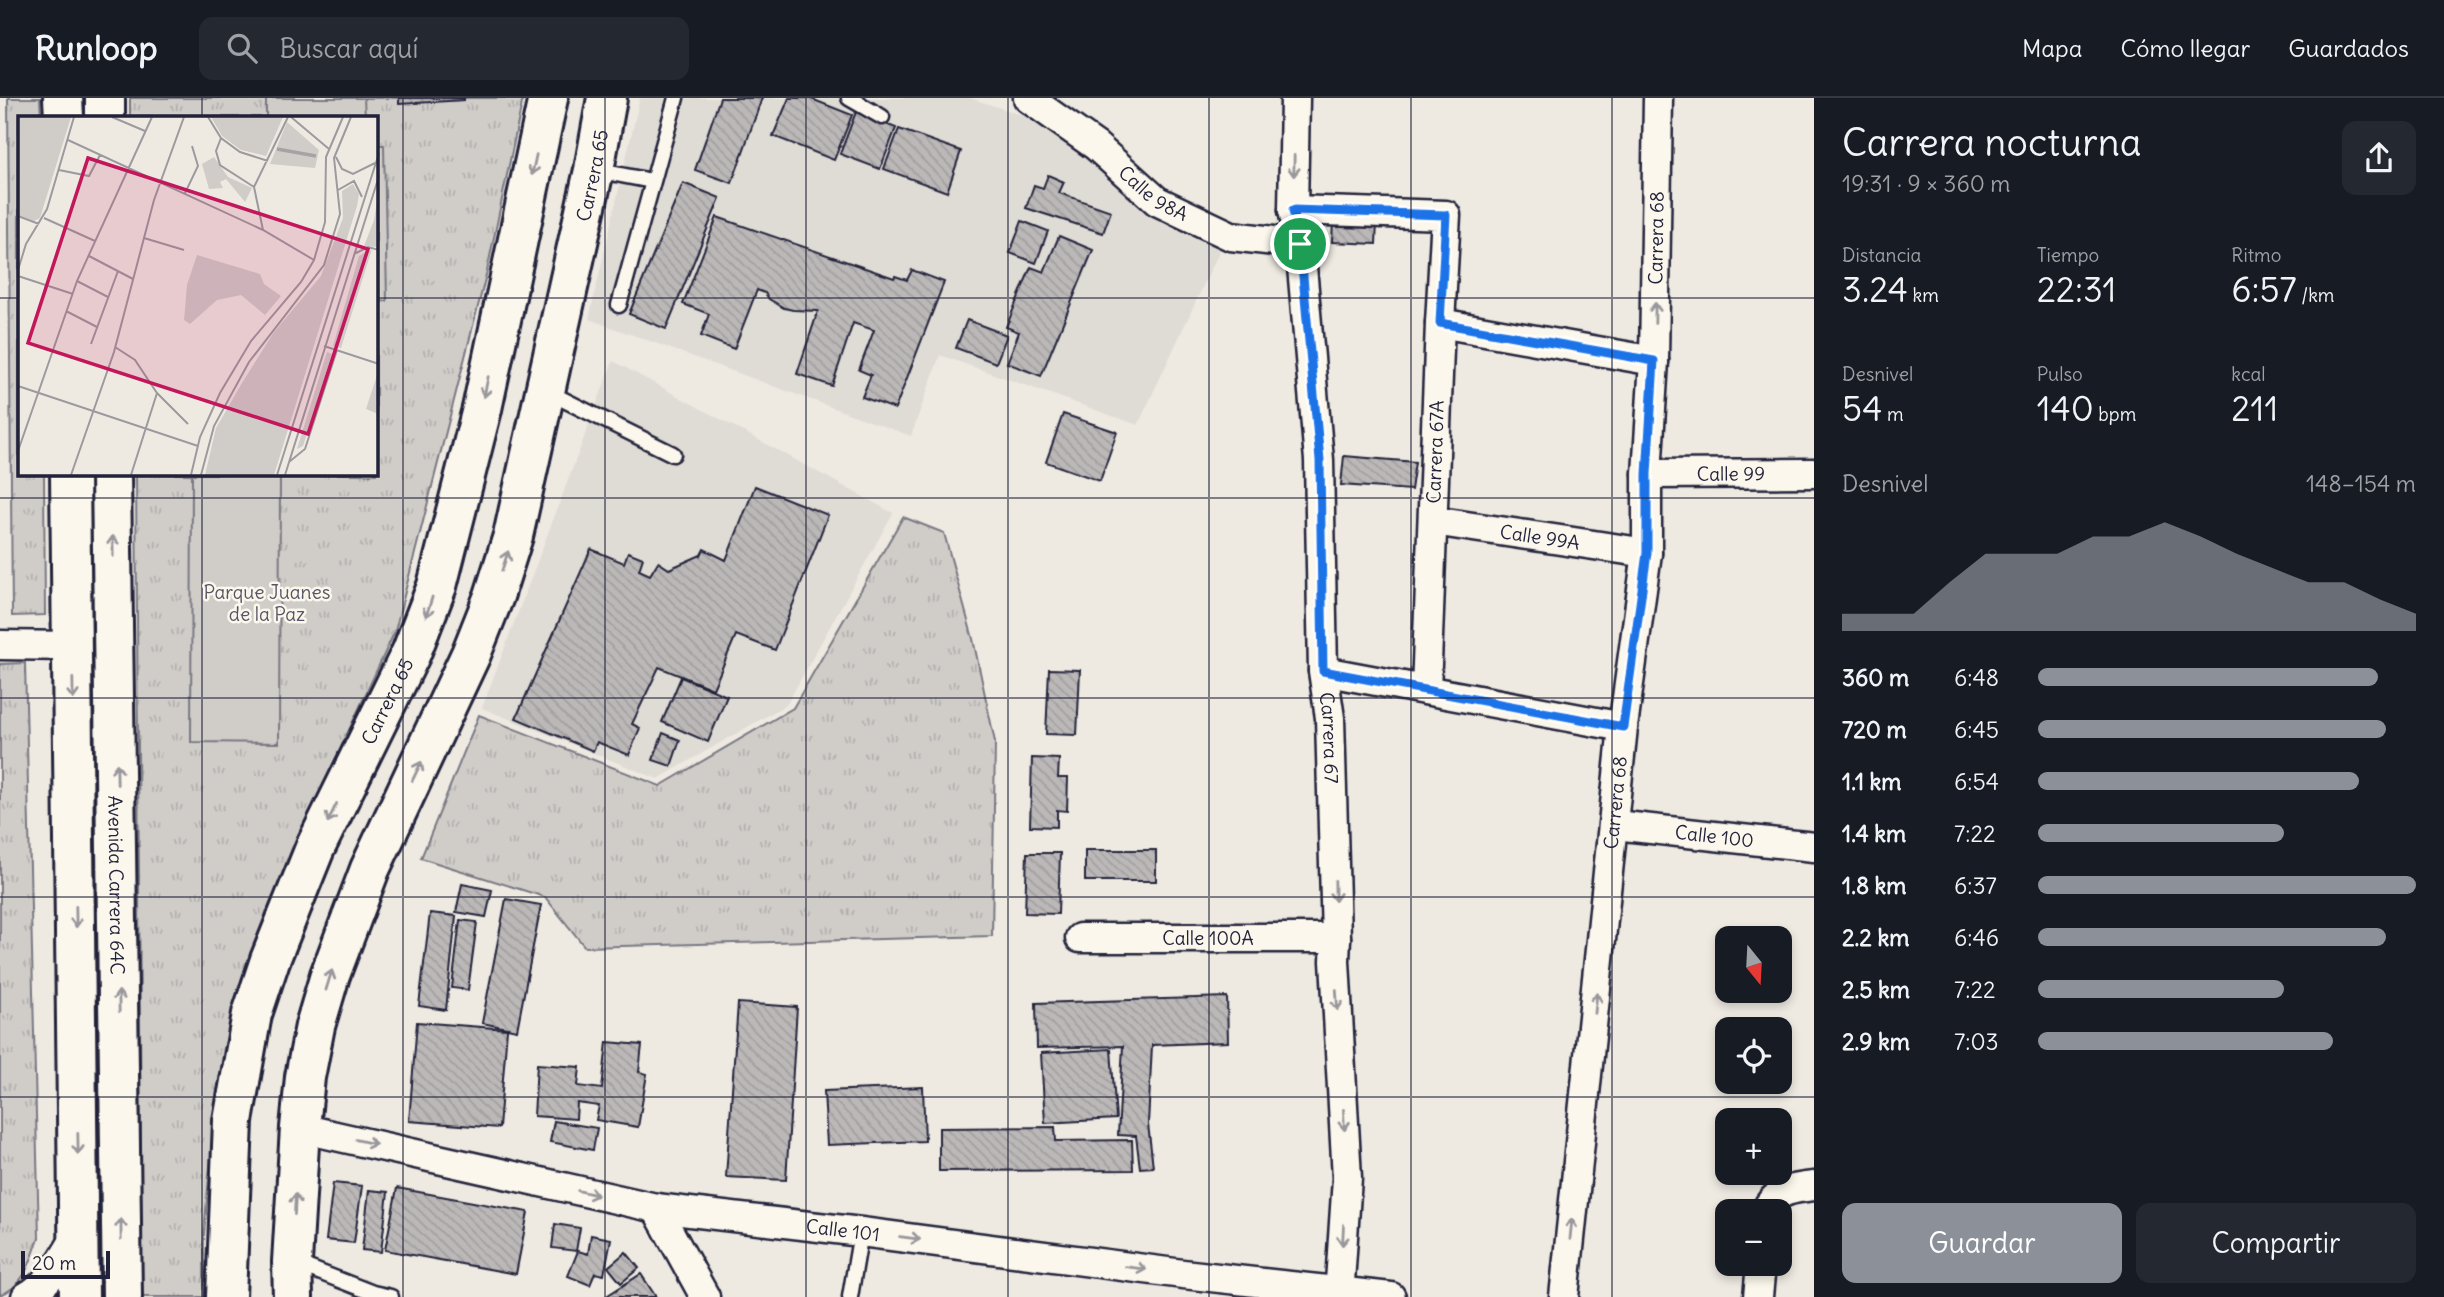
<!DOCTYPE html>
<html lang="es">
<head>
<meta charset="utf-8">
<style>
	:root { --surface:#171b24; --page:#242831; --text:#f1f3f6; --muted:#9ea1a6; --line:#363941; --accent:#8c9099 }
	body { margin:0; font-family:Delius,sans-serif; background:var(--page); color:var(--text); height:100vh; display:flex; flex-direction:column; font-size:26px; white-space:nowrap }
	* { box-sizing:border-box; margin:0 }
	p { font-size:23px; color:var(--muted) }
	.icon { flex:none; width:38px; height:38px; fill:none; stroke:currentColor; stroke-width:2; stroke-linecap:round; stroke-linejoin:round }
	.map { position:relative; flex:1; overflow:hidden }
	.drawer { display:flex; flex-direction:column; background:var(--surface); width:630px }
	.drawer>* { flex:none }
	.needle { width:46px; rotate:162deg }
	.tools { position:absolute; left:1715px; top:828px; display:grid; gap:14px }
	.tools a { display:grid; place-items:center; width:77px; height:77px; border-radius:14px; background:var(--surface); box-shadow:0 4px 10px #0003; font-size:35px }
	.scale { position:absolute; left:21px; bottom:18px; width:89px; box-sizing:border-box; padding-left:7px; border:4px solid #22223b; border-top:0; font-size:19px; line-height:24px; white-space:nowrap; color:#22223b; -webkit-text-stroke:5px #fbf7ec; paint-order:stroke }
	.pin { position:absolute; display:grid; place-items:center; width:60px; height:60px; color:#fff; margin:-30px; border:4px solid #fff; border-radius:50%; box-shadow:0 2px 7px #0007 }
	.round { display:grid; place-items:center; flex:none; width:74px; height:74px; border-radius:14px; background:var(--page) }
	.summary { display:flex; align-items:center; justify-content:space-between; height:119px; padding:0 28px }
	h1 { font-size:38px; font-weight:600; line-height:52px }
	.figures { display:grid; grid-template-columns:repeat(3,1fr); gap:10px; height:119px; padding:7px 28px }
	.figures div { display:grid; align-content:center }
	.figures b { font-size:35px; font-weight:600 }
	.figures small { font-size:19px; font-weight:400 }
	.figures p { font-size:19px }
	.chart { height:196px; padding:14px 28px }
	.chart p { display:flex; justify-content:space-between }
	.chart svg { width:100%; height:126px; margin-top:7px; fill:var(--accent); opacity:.7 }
	.cta { display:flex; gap:14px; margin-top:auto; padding:14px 28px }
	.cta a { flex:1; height:80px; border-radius:14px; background:var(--accent); color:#fff; font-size:28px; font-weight:600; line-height:80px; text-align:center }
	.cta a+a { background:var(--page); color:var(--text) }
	ul { padding:0 28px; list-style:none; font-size:23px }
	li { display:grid; grid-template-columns:112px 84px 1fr; align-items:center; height:52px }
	li i { height:18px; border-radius:9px; background:var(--accent) }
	header { display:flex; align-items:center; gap:42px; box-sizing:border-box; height:98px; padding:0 35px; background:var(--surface); border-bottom:2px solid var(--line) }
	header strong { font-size:33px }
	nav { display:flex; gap:38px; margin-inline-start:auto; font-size:24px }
	.search { width:490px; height:63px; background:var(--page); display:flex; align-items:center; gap:18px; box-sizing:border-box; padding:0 24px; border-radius:14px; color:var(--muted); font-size:26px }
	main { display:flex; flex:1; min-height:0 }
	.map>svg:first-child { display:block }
	.built { fill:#dfdbd5 }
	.grass { fill:url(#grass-tufts); stroke:#797882; stroke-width:2 }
	.pitch { fill:#d0cdc9; stroke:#797882; stroke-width:2 }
	.building { fill:url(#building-back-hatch); stroke:#22223b; stroke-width:2 }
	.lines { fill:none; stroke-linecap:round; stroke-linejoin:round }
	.lane-casing { stroke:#22223b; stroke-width:19 }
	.street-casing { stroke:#22223b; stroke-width:33 }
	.secondary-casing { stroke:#22223b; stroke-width:44 }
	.primary-casing { stroke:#22223b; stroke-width:44 }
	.lane { stroke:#fbf7ec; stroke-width:14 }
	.street { stroke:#fbf7ec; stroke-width:28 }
	.secondary { stroke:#fbf7ec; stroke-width:38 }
	.primary { stroke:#fbf7ec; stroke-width:38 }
	.oneway { stroke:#99979c }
	.route-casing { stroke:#fff; stroke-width:14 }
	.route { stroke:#1a73e8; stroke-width:9 }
	.grid { fill:none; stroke:#22223b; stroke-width:2; stroke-opacity:0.55 }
	.labels { text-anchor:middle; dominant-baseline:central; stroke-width:5; stroke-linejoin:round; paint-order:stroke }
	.street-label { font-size:19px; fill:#22223b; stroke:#fbf7ec }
	.park-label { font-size:19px; fill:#565566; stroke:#fbf7ec }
	.inset-river { fill:none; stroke:#a6a3a7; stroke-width:3.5 }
	.inset-road { fill:none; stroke:#9c9a9f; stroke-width:2 }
	.view { fill:#c2185b; fill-opacity:0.15; stroke:#c2185b; stroke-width:3.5 }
	.inset-edge { fill:none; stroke:#22223b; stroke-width:3.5 }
</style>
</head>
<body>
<header>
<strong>Runloop</strong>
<div class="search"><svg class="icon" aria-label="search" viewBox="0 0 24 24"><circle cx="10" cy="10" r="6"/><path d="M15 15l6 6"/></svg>Buscar aquí</div>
<nav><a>Mapa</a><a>Cómo llegar</a><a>Guardados</a></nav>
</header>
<main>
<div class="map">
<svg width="1814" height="1199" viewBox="0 0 1814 1199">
	<defs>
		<pattern id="grass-tufts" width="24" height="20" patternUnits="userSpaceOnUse" patternTransform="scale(1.75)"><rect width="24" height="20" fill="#d0cdc9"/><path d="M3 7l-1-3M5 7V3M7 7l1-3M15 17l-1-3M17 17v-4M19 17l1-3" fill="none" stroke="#b2b0ae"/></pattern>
		<pattern id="building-back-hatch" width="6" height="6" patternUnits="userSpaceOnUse" patternTransform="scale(1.75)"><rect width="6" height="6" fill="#bcb8b8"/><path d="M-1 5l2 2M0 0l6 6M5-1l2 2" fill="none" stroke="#a19e9f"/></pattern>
	</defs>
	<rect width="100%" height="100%" fill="#eeeae2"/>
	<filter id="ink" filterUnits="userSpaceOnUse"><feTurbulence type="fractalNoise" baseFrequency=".0143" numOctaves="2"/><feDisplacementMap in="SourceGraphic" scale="14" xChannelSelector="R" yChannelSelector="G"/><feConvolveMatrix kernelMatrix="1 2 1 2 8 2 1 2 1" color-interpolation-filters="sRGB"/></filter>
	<g filter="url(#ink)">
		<!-- built -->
		<g class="built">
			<polygon points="640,0 970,0 1025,18 1227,137 1138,327 940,257 911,338 589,221"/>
			<polygon points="613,263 893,415 787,606 658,681 482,610"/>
		</g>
		<!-- grass -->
		<g class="grass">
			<polygon points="8,0 40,0 41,19 19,19 19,376 44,376 45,517 12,518"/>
			<polygon points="130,0 523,0 487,173 395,533 296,746 242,880 224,950 216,1003 204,1135 204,1199 142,1199 136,376 376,376 376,19 130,19"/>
			<polygon points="903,419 944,435 973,541 995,644 992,838 585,849 545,799 421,760 479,617 660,688 793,610"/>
			<path d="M25,565L39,1140C31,1162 25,1188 0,1197V566Z"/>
		</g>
		<!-- pitch -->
		<g class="pitch">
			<polygon points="266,0 364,0 365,19 266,19"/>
			<polygon points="384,47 387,203 376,204 376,47"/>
			<polygon points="192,376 280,376 279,645 191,644"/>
		</g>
		<!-- building -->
		<g class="building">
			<polygon points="399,0 464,0 464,2 399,6"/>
			<polygon points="720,0 762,0 732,85 695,72"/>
			<polygon points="789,0 809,0 852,17 834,62 773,38"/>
			<polygon points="856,14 896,30 880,71 840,56"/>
			<polygon points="899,31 961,53 947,94 884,71"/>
			<polygon points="1048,77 1064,84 1059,95 1111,113 1103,135 1026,110 1034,87 1043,90"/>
			<polygon points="683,85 720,100 666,231 629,216"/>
			<polygon points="717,119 894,180 895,178 907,182 912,172 944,184 895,311 862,299 871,277 859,272 874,232 853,225 832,288 797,276 818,213 793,212 784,210 769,201 765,195 757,192 734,251 701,238 709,216 683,206"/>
			<polygon points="1333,122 1377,124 1376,146 1332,144"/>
			<polygon points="1022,123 1048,133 1036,165 1010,155"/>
			<polygon points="1059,138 1093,152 1041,278 1007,265 1019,234 1006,229 1031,169 1044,174"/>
			<polygon points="967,222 1007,237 996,265 956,250"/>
			<polygon points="1063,316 1117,334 1100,383 1046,364"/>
			<polygon points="1344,358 1415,364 1411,392 1341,387"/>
			<polygon points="755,388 828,417 775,552 736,537 713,591 659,569 632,626 640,630 629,657 597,644 593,653 516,620 591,451 624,465 628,454 643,460 639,472 650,477 658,464 669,471 701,457 704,451 726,462"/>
			<polygon points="1049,571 1080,572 1077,637 1046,636"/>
			<polygon points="681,579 727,598 708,644 662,624"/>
			<polygon points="663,635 680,642 671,668 653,662"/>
			<polygon points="1032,660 1059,661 1058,680 1068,680 1067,713 1057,712 1057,729 1030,728"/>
			<rect x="1085" y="752" width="71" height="31"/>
			<polygon points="1027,755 1060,755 1058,816 1025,815"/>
			<polygon points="462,786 492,792 486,819 456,814"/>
			<polygon points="506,801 541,807 517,932 482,925"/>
			<polygon points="430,815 456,818 446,912 419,908"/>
			<polygon points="460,822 477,824 468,892 452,890"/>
			<polygon points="1227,899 1228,944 1152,947 1148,1026 1153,1069 1140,1070 1136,1038 1118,1037 1123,948 1037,950 1036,905"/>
			<polygon points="738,905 797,909 786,1082 726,1079"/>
			<polygon points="417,924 507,931 499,1030 409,1023"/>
			<polygon points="607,944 642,947 639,974 647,976 638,1029 596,1022 599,1008 577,1005 576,1021 534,1018 537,966 580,969 578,988 602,991"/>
			<polygon points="1111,951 1116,1021 1045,1025 1041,955"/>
			<polygon points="923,989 925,1043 827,1047 824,993"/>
			<polygon points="554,1023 597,1030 593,1052 550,1044"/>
			<polygon points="1055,1029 1056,1043 1132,1042 1133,1072 939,1073 939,1030"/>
			<polygon points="333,1085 362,1088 354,1145 326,1142"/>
			<polygon points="397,1090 528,1114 516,1176 385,1152"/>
			<polygon points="369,1092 388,1094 381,1154 362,1152"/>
			<polygon points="555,1126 580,1130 576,1153 552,1150"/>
			<polygon points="591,1137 611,1141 604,1177 595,1175 590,1187 568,1178 578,1153 588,1156"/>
			<polygon points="626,1154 639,1170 621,1185 608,1169"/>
			<polygon points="641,1176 656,1199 605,1199"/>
		</g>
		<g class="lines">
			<defs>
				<g id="lane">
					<polyline points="849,0 882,19"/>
					<polyline points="595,72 652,83"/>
					<polyline points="619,207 676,0"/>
					<polyline points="548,294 673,356"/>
					<polyline points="293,1164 373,1195 391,1199"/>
					<polyline points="850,1199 861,1134"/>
				</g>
				<g id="street">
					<path id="s1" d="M1028,0L1096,48L1157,103L1231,138L1300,146"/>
					<path id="s2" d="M1295,0L1293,112L1300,146L1319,362L1323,573L1330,620L1336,840L1335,863L1347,1080L1339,1199"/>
					<polyline points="1293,112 1446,117 1440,225 1426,592"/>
					<polyline points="1440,225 1654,263"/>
					<path id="s3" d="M1647,376L1814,375"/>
					<path id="s4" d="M1433,423L1647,455"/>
					<polyline points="0,547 73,548"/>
					<polyline points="1323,573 1623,629"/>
					<path id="s5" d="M1615,727L1814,749"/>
					<path id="s6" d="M1080,840H1336"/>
					<path id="s7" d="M300,1030L656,1110L861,1134L1183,1176L1391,1199"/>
					<polyline points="656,1110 705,1199"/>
					<path d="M1766,1113C1775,1092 1794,1090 1814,1088"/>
					<path d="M26,1199C52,1184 64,1159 79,1134"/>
					<path id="s8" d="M1564,1199L1623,629L1647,455V376L1654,263L1658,0"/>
					<polyline points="1758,1199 1761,1166"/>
				</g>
				<g id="secondary">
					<path id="s9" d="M226,1199L233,1023L252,916L270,862L315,750L411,555L437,488L482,311L548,0"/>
					<path id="s10" d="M293,1199L292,1164L300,1030L305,979L315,928L330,877L370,771L471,556L494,498L513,438L594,72L607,0"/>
				</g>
				<g id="primary">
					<polyline points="63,0 64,19"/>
					<polyline points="105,0 105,19"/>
					<polyline points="70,376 79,1199"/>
					<path id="s11" d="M111,376L122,1199"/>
				</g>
			</defs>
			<!-- lane casing -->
			<use href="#lane" class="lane-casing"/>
			<!-- street casing -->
			<use href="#street" class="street-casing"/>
			<!-- secondary casing -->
			<use href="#secondary" class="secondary-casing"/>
			<!-- primary casing -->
			<use href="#primary" class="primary-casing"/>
			<!-- lane -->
			<use href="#lane" class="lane"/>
			<!-- street -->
			<use href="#street" class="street"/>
			<!-- secondary -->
			<use href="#secondary" class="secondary"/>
			<!-- primary -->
			<use href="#primary" class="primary"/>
		</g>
		<!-- one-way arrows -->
		<defs><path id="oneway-shaft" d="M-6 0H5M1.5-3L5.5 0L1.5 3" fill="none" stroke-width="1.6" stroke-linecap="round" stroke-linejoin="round" transform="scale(1.75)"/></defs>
		<g class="oneway">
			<use href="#oneway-shaft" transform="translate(534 67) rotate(102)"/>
			<use href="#oneway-shaft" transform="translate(1294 68) rotate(91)"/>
			<use href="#oneway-shaft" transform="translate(1655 215) rotate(-89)"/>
			<use href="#oneway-shaft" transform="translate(486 289) rotate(102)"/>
			<use href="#oneway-shaft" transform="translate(113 448) rotate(-91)"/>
			<use href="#oneway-shaft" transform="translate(505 463) rotate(-72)"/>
			<use href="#oneway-shaft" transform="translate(429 509) rotate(108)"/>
			<use href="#oneway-shaft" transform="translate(73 591) rotate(89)"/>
			<use href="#oneway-shaft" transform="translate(417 673) rotate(-64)"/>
			<use href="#oneway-shaft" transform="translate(117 676) rotate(-91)"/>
			<use href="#oneway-shaft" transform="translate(332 715) rotate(116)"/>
			<use href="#oneway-shaft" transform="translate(1335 793) rotate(89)"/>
			<use href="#oneway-shaft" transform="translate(76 819) rotate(89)"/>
			<use href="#oneway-shaft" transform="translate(329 882) rotate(-73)"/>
			<use href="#oneway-shaft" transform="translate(1337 902) rotate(86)"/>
			<use href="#oneway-shaft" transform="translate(119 903) rotate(-91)"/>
			<use href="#oneway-shaft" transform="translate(1596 905) rotate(-84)"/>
			<use href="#oneway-shaft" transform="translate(1344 1022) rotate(87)"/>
			<use href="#oneway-shaft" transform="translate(366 1044) rotate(13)"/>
			<use href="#oneway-shaft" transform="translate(78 1046) rotate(89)"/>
			<use href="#oneway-shaft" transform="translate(588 1095) rotate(13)"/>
			<use href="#oneway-shaft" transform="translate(295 1106) rotate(-87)"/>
			<use href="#oneway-shaft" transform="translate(121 1131) rotate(-91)"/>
			<use href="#oneway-shaft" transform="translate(1571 1131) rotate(-84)"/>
			<use href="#oneway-shaft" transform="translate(1343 1137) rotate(93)"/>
			<use href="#oneway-shaft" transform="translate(910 1140) rotate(7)"/>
			<use href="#oneway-shaft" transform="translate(1136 1170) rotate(7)"/>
		</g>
	</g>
	<g class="lines" filter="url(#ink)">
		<defs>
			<polygon id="route" points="1293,112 1446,117 1440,225 1654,263 1647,376 1647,455 1623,629 1323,573 1320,362 1300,146"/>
		</defs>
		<!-- route casing -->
		<use href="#route" class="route-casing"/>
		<!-- route -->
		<use href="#route" class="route"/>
	</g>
	<!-- grid -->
	<path class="grid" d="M202,0V19M403,0V1199M605,0V1199M806,0V1199M1008,0V1199M1209,0V1199M1411,0V1199M1612,0V1199M0,200H19M376,200H1814M202,376V1199M0,400H1814M0,600H1814M0,799H1814M0,999H1814"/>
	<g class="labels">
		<!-- street labels -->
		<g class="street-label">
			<text stroke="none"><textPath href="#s10" startOffset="1171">Carrera 65</textPath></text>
			<text stroke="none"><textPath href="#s1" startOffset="158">Calle 98A</textPath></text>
			<text stroke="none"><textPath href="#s8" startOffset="1064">Carrera 68</textPath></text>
			<text transform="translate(1435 354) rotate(-88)">Carrera 67A</text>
			<text stroke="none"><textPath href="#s3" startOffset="84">Calle 99</textPath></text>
			<text stroke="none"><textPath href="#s4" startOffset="108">Calle 99A</textPath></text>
			<text stroke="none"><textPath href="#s9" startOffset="626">Carrera 65</textPath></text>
			<text stroke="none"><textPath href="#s2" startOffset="642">Carrera 67</textPath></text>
			<text stroke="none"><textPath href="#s8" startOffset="497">Carrera 68</textPath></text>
			<text stroke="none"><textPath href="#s5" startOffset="100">Calle 100</textPath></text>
			<text stroke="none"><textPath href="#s11" startOffset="411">Avenida Carrera 64C</textPath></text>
			<text stroke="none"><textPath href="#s6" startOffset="128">Calle 100A</textPath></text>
			<text stroke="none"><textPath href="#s7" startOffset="553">Calle 101</textPath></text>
		</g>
		<!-- park labels -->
		<g class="park-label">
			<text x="267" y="494">Parque Juanes<tspan x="267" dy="22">de la Paz</tspan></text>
		</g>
	</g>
	<!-- overview -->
	<g transform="translate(18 18)">
		<rect width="360" height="360" fill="#eeeae2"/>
		<path d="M0,1H53L22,102L16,105L0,99ZM193,1H265L248,40L223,34L204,20ZM269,6L301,34L297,52L252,48ZM335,68L341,78L339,90L256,359H187L198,312L224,267L256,216L303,160L325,102L324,75ZM354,133L323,232L315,230L341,140ZM179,139L242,158L246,168L263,180L247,199L223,179L199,184L172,208L166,204L169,169ZM309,236L314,238L285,330L279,333ZM360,256L361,298H360L348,293Z" fill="#d0cdc9"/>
		<path d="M196,41L210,61L234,72L227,86L208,63L202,66L205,72L191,73L184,48ZM360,79V131L346,130L356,104Z" fill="#d0cdc9"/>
		<path d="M0,12L34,22L13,94L0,90ZM279,205L293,209L279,253L265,249ZM241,268L269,276L261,300L233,292ZM235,296L251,301L243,326L227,321ZM221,323L249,331L241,359H210Z" fill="#d0cdc9"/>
		<path class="inset-river" d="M259,33L298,40"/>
		<path class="inset-road" d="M94,1L127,15M190,1L203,22L222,36L250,45M273,1L311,33M203,22L198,35L202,49L236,71M50,24L245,114L296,144M318,41L324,53L335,58L357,47M41,54L71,60L82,39M320,74L336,65L344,81M167,77L180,50L174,30M0,100L21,108M26,102L77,125M245,114L236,71L270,1M126,122L166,134M336,138L350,131L361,134M71,140L115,163M0,154L8,128L29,93L56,1M0,160L55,178M59,165L90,181M48,195L79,211M73,228L100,155M306,230L361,248M97,231L117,244L139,277L170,308M0,270L180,330M0,335L59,165L134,1M271,346L287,333L319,234M53,359L96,236L136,84L166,1M113,359L139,277M173,359L182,321L202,277L233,225L283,166L296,144L307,106L308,41L325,1M183,359L196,310L231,246L306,149L322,98L316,42L333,1M259,359L361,37M267,359L361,60"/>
		<path class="view" d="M70,42L350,133L290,318L10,227Z"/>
		<rect width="360" height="360" class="inset-edge"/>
	</g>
</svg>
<div class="tools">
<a><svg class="needle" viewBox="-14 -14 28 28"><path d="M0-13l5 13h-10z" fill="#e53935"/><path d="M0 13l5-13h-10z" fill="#9ea1a6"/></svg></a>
<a><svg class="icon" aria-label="locate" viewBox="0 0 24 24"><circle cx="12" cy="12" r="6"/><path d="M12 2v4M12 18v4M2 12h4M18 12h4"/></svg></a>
<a>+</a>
<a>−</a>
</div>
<div class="scale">20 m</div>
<div class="pin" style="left:1300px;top:146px;background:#1e9e55"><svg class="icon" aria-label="arrive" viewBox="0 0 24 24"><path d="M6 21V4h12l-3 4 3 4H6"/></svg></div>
</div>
<section class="drawer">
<div class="summary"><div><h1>Carrera nocturna</h1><p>19:31 · 9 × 360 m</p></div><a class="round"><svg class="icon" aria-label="share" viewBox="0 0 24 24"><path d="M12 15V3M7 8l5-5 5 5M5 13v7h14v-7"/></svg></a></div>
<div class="figures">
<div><p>Distancia</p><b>3.24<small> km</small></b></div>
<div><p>Tiempo</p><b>22:31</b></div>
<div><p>Ritmo</p><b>6:57<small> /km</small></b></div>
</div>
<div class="figures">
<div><p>Desnivel</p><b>54<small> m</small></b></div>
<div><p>Pulso</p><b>140<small> bpm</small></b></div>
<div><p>kcal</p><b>211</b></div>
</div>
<div class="chart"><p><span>Desnivel</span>148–154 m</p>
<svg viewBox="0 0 160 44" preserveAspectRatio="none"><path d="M0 44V38L10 38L20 38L30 27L40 17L50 17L60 17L70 11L80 11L90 6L100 11L110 17L120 22L130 27L140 27L150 33L160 38V44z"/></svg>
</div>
<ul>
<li><b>360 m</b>6:48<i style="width:90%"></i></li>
<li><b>720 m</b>6:45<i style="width:92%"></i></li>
<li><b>1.1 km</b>6:54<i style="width:85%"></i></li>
<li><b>1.4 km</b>7:22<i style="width:65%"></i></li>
<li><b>1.8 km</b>6:37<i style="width:100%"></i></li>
<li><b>2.2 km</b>6:46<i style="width:92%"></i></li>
<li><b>2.5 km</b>7:22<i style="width:65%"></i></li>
<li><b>2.9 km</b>7:03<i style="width:78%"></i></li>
</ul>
<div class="cta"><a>Guardar</a><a>Compartir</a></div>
</section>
</main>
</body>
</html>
